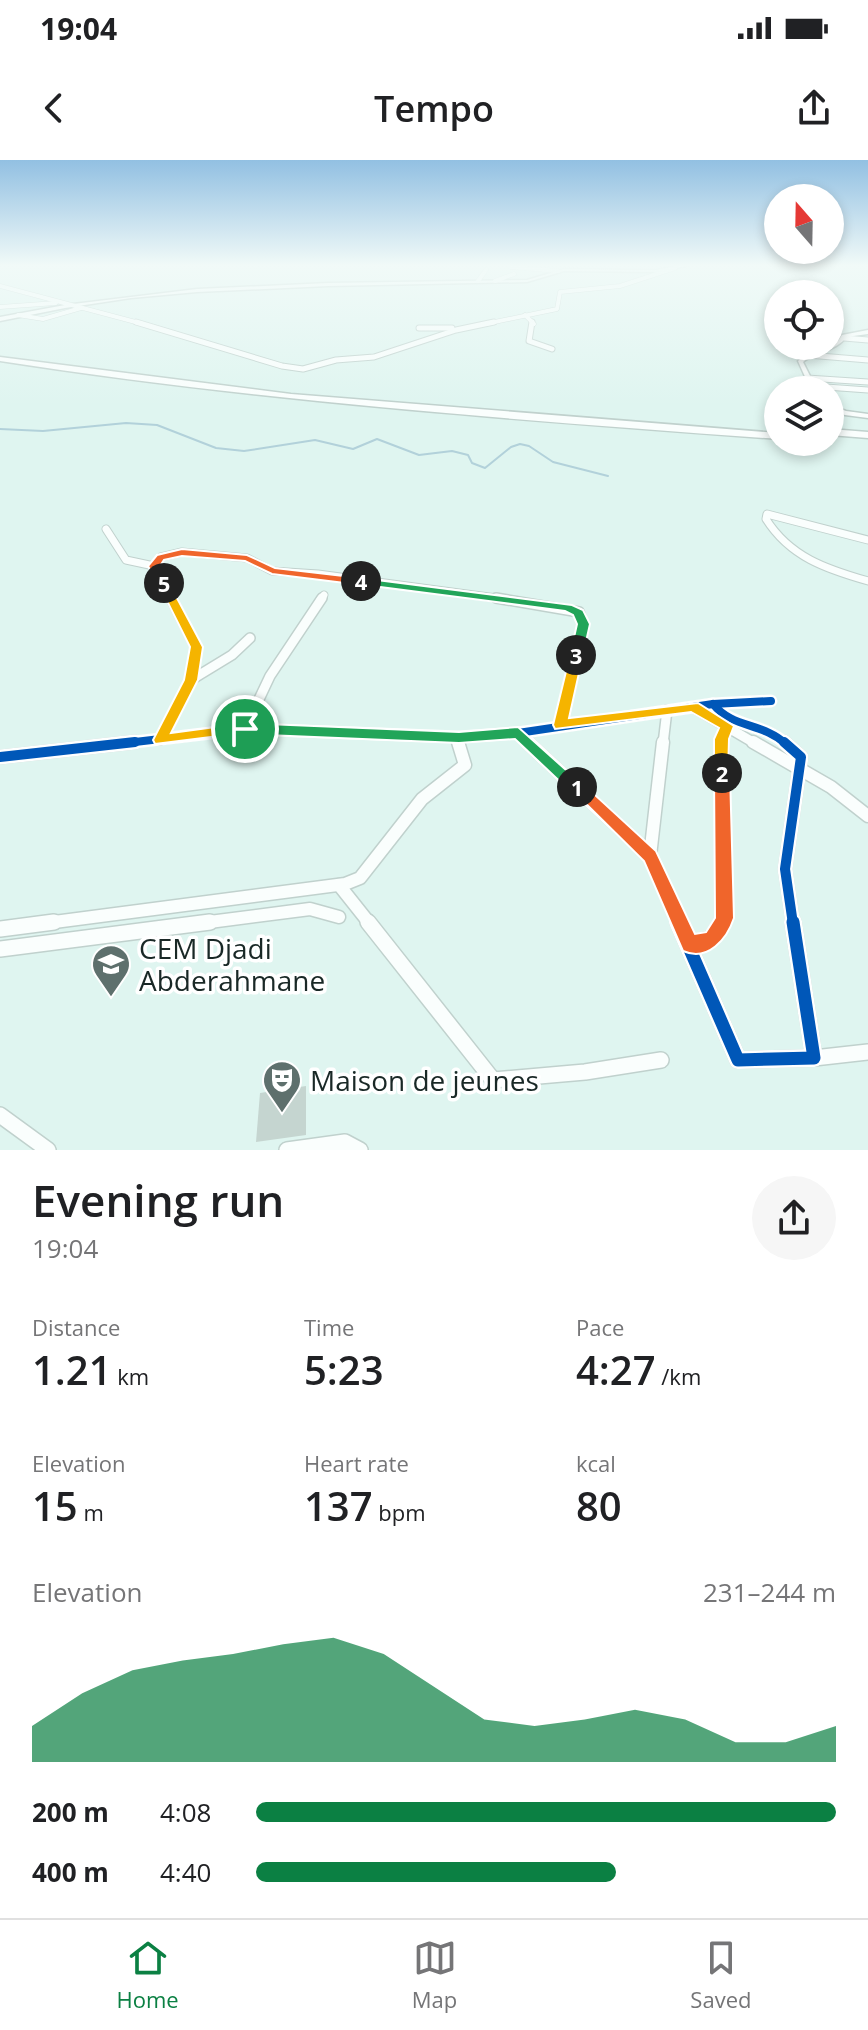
<!DOCTYPE html>
<html lang="en">
<head>
<meta charset="utf-8">
<style>
	:root { --surface:#fff; --page:#f6f6f6; --text:#202124; --muted:#757577; --line:#e0e0e0; --accent:#0b8043 }
	body { margin:0; font-family:"Open Sans",sans-serif; background:var(--page); color:var(--text); height:100vh; display:flex; flex-direction:column; font-size:30px; white-space:nowrap }
	* { box-sizing:border-box; margin:0 }
	p { font-size:26px; color:var(--muted) }
	.icon { flex:none; width:44px; height:44px; fill:none; stroke:currentColor; stroke-width:2; stroke-linecap:round; stroke-linejoin:round }
	.map { position:relative; height:990px; overflow:hidden }
	.drawer { display:flex; flex-direction:column; background:var(--surface); flex:1 }
	.drawer>* { flex:none }
	.needle { width:52px; rotate:340deg }
	.controls { position:absolute; left:764px; top:24px; display:grid; gap:16px }
	.controls a { display:grid; place-items:center; width:80px; height:80px; border-radius:50%; background:var(--surface); box-shadow:0 4px 12px #0003; font-size:40px }
	.pin { position:absolute; display:grid; place-items:center; width:68px; height:68px; color:#fff; margin:-34px; border:4px solid #fff; border-radius:50%; box-shadow:0 2px 8px #0007 }
	.km { position:absolute; width:40px; height:40px; margin:-20px; border-radius:50%; background:#222; color:#fff; font-size:22px; line-height:40px; text-align:center }
	.round { display:grid; place-items:center; flex:none; width:84px; height:84px; border-radius:42px; background:var(--page) }
	.head { display:flex; align-items:center; justify-content:space-between; height:136px; padding:0 32px }
	h1 { font-size:44px; font-weight:600; line-height:60px }
	.metrics { display:grid; grid-template-columns:repeat(3,1fr); gap:12px; height:136px; padding:8px 32px }
	.metrics div { display:grid; align-content:center }
	.metrics b { font-size:40px; font-weight:600 }
	.metrics small { font-size:22px; font-weight:400 }
	.metrics p { font-size:22px }
	.chart { height:224px; padding:16px 32px }
	.chart p { display:flex; justify-content:space-between }
	.chart svg { width:100%; height:144px; margin-top:8px; fill:var(--accent); opacity:.7 }
	ul { padding:0 32px; list-style:none; font-size:26px }
	li { display:grid; grid-template-columns:128px 96px 1fr; align-items:center; height:60px }
	li i { height:20px; border-radius:10px; background:var(--accent) }
	.status { display:flex; justify-content:space-between; align-items:center; height:56px; padding:0 40px; background:var(--surface); direction:ltr }
	.status svg { height:22px; fill:currentColor }
	header { display:flex; justify-content:space-between; align-items:center; height:104px; padding:0 32px; background:var(--surface); font-size:36px; font-weight:600 }
	.tab-bar { display:flex; justify-content:space-around; align-items:center; height:112px; border-top:2px solid var(--line); background:var(--surface); font-size:22px; color:var(--muted) }
	.tab-bar a { display:grid; justify-items:center; gap:4px }
	.tab-bar .selected { color:var(--accent) }
	.map>svg:first-child { display:block }
	.lines { fill:none; stroke-linecap:round; stroke-linejoin:round }
	.stream { stroke:#b2d1da; stroke-width:2 }
	.building { fill:#c5d5d0 }
	.street-far5-casing { stroke:#c0d1cd; stroke-width:5 }
	.street-far4-casing { stroke:#c0d1cd; stroke-width:7 }
	.street-far3-casing { stroke:#c0d1cd; stroke-width:9 }
	.street-far2-casing { stroke:#c0d1cd; stroke-width:12 }
	.street-far1-casing { stroke:#c0d1cd; stroke-width:15 }
	.street-casing { stroke:#c0d1cd; stroke-width:18 }
	.secondary-casing { stroke:#c0d1cd; stroke-width:3 }
	.highway-casing { stroke:#c0d1cd; stroke-width:3 }
	.street-far5 { stroke:#fafefd; stroke-width:4 }
	.street-far4 { stroke:#fafefd; stroke-width:5 }
	.street-far3 { stroke:#fafefd; stroke-width:7 }
	.street-far2 { stroke:#fafefd; stroke-width:9 }
	.street-far1 { stroke:#fafefd; stroke-width:12 }
	.street { stroke:#fafefd; stroke-width:15 }
	.secondary { fill:#fafefd; fill-rule:evenodd }
	.highway { fill:#fafefd; fill-rule:evenodd }
	.cycleway-far2-casing { stroke:#fff; stroke-width:13 }
	.cycleway-far1-casing { stroke:#fff; stroke-width:15 }
	.cycleway-casing { stroke:#fff; stroke-width:18 }
	.cycleway-far2 { stroke:#0057b8; stroke-width:8 }
	.cycleway-far1 { stroke:#0057b8; stroke-width:10 }
	.cycleway { stroke:#0057b8; stroke-width:13 }
	.split-1 { fill:#22a559; stroke:#fff; stroke-width:2 }
	.split-2 { fill:#f0652b; stroke:#fff; stroke-width:2 }
	.split-3 { fill:#f5b400; stroke:#fff; stroke-width:2 }
	.split-4 { fill:#22a559; stroke:#fff; stroke-width:2 }
	.split-5 { fill:#f0652b; stroke:#fff; stroke-width:2 }
	.split-6 { fill:#f5b400; stroke:#fff; stroke-width:2 }
	.labels { text-anchor:middle; dominant-baseline:central; stroke-width:7; stroke-linejoin:round; paint-order:stroke }
	.near-poi-label { font-size:28px; fill:#192826; stroke:#fff; text-anchor:start }
</style>
</head>
<body>
<div class="status"><b>19:04</b><svg viewBox="0 0 49 12"><path d="M0 12V9h3v3zM5 12V6h3v6zM10 12V3h3v9zM15 12V0h3v12zM26 1h20v11H26zM47 4h2v5h-2z"/></svg></div>
<header><svg class="icon" aria-label="back" viewBox="0 0 24 24"><path d="M15 5l-7 7 7 7"/></svg>Tempo<svg class="icon" aria-label="share" viewBox="0 0 24 24"><path d="M12 15V3M7 8l5-5 5 5M5 13v7h14v-7"/></svg></header>
<div class="map">
<svg width="868" height="990" viewBox="0 0 868 990">
	<rect width="100%" height="100%" fill="#dff5f0"/>
	<g class="lines">
		<!-- stream -->
		<polyline class="stream" points="0,269 43,271 126,263 157,265 216,288 244,291 315,280 353,289 377,279 419,295 452,291 468,295 472,303 485,308 511,287 520,284 529,286 553,302 608,316"/>
	</g>
	<!-- building -->
	<polygon class="building" points="306,926 306,975 256,982 260,933"/>
	<g class="lines">
		<defs>
			<g id="street-far5">
				<polyline points="511,107 558,111"/>
				<polyline points="478,121 486,110"/>
				<polyline points="495,121 514,114"/>
				<polyline points="0,126 143,164"/>
				<polyline points="0,147 56,143"/>
				<polyline points="18,155 43,159 81,148"/>
				<polyline points="525,155 534,164"/>
				<polyline points="485,164 557,149 560,132 620,126 675,108"/>
			</g>
			<g id="street-far4">
				<polyline points="136,162 282,206 303,209 336,200 374,197 456,170 494,162"/>
				<polyline points="532,162 529,181 552,189"/>
				<polyline points="419,168 452,168"/>
				<polyline points="844,178 868,180"/>
				<polyline points="808,195 868,200"/>
				<polyline points="807,218 868,222"/>
				<polyline points="812,226 868,230"/>
			</g>
			<g id="street-far3">
				<polyline points="106,369 126,400 154,406 172,440"/>
				<path d="M868,380L767,354L766,359C790,397 826,409 868,421"/>
				<polyline points="154,406 161,397 182,392 247,398 272,411 318,414 511,440"/>
				<polyline points="320,440 324,435"/>
			</g>
			<g id="street-far2">
				<polyline points="496,438 579,452 583,464 561,565"/>
				<polyline points="191,520 232,495 250,478"/>
				<path d="M713,544C733,569 762,562 786,584"/>
				<polyline points="693,547 756,584"/>
				<polyline points="245,569 270,516 322,438"/>
				<polyline points="518,573 529,584"/>
				<polyline points="457,577 459,584"/>
				<polyline points="160,580 191,520 196,487 171,438"/>
				<polyline points="118,584 245,569 459,577 518,573 713,544 771,541"/>
				<polyline points="663,584 667,550"/>
				<polyline points="722,584 727,566"/>
			</g>
			<g id="street-far1">
				<polyline points="527,582 650,696 679,764"/>
				<polyline points="753,582 831,627 868,656"/>
				<polyline points="784,582 801,597 785,709 793,764"/>
				<polyline points="0,597 135,582"/>
				<polyline points="650,696 663,582"/>
				<polyline points="339,725 370,764"/>
				<polyline points="39,764 345,724 360,718 422,639 465,605 458,582"/>
				<polyline points="194,764 310,749 339,757"/>
				<polyline points="722,764 722,582"/>
			</g>
			<g id="street">
				<polyline points="368,762 493,920 585,912 661,900"/>
				<polyline points="678,762 738,900 814,898 793,762"/>
				<polyline points="0,769 54,762"/>
				<polyline points="690,785 712,778 723,762"/>
				<polyline points="0,789 210,762"/>
				<polyline points="814,898 868,892"/>
				<polyline points="0,955 48,990"/>
				<polyline points="287,990 345,982 360,990"/>
			</g>
			<g id="secondary">
				<polygon points="677,106 686,106 656,112 564,111 527,122 328,126 197,132 131,138 65,148 0,161 0,157 65,145 197,129 328,123 527,120 564,109 656,110"/>
				<path d="M868,170V174L846,177C837,191 816,191 803,202L817,230H811L798,201C807,193 818,186 830,186V184L838,181L842,175Z"/>
				<polygon points="830,245 846,251 868,254 868,258 845,255 830,250"/>
			</g>
			<g id="highway">
				<path d="M0,197L291,234L778,273V279C518,260 258,241 0,201Z"/>
				<polygon points="830,269 868,272 868,278 830,275"/>
			</g>
		</defs>
		<!-- street-far5 casing -->
		<use href="#street-far5" class="street-far5-casing"/>
		<!-- street-far4 casing -->
		<use href="#street-far4" class="street-far4-casing"/>
		<!-- street-far3 casing -->
		<use href="#street-far3" class="street-far3-casing"/>
		<!-- street-far2 casing -->
		<use href="#street-far2" class="street-far2-casing"/>
		<!-- street-far1 casing -->
		<use href="#street-far1" class="street-far1-casing"/>
		<!-- street casing -->
		<use href="#street" class="street-casing"/>
		<!-- secondary casing -->
		<use href="#secondary" class="secondary-casing"/>
		<!-- highway casing -->
		<use href="#highway" class="highway-casing"/>
		<!-- street-far5 -->
		<use href="#street-far5" class="street-far5"/>
		<!-- street-far4 -->
		<use href="#street-far4" class="street-far4"/>
		<!-- street-far3 -->
		<use href="#street-far3" class="street-far3"/>
		<!-- street-far2 -->
		<use href="#street-far2" class="street-far2"/>
		<!-- street-far1 -->
		<use href="#street-far1" class="street-far1"/>
		<!-- street -->
		<use href="#street" class="street"/>
		<!-- secondary -->
		<use href="#secondary" class="secondary"/>
		<!-- highway -->
		<use href="#highway" class="highway"/>
		<defs>
			<g id="cycleway-far2">
				<path d="M713,544C733,569 762,562 786,584"/>
				<polyline points="518,573 529,584"/>
				<polyline points="118,584 245,569 459,577 518,573 713,544 771,541"/>
			</g>
			<g id="cycleway-far1">
				<polyline points="527,582 650,696 679,764"/>
				<polyline points="784,582 801,597 785,709 793,764"/>
				<polyline points="0,597 135,582"/>
			</g>
			<polyline id="cycleway" points="678,762 738,900 814,898 793,762"/>
		</defs>
		<!-- cycleway-far2 casing -->
		<use href="#cycleway-far2" class="cycleway-far2-casing"/>
		<!-- cycleway-far1 casing -->
		<use href="#cycleway-far1" class="cycleway-far1-casing"/>
		<!-- cycleway casing -->
		<use href="#cycleway" class="cycleway-casing"/>
		<!-- cycleway-far2 -->
		<use href="#cycleway-far2" class="cycleway-far2"/>
		<!-- cycleway-far1 -->
		<use href="#cycleway-far1" class="cycleway-far1"/>
		<!-- cycleway -->
		<use href="#cycleway" class="cycleway"/>
	</g>
	<!-- sky -->
	<linearGradient id="sky" x2="0" y2="1"><stop stop-color="#92c0e2"/><stop offset="0.43" stop-color="#f1faf8"/><stop offset="1" stop-color="#f1faf8" stop-opacity="0"/></linearGradient>
	<rect width="868" height="245" fill="url(#sky)"/>
	<!-- split-1 -->
	<polygon class="split-1" points="245,563 459,572 518,567 585,627 577,634 571,632 515,579 459,583 245,574 238,569"/>
	<!-- split-2 -->
	<path class="split-2" d="M722,607L730,613L734,758C727,779 708,802 683,791L644,701L569,627L577,621L582,623L656,691L695,774L706,772L715,758L714,613Z"/>
	<!-- split-3 -->
	<polygon class="split-3" points="576,490 583,495 569,558 698,543 734,566 729,579 728,617 722,619 714,613 714,579 719,568 691,552 555,569 553,565 570,495"/>
	<!-- split-4 -->
	<polygon class="split-4" points="361,418 572,445 583,450 590,464 583,495 576,499 570,495 577,464 573,455 565,451 357,424 357,419"/>
	<!-- split-5 -->
	<polygon class="split-5" points="182,389 247,395 275,408 361,418 367,421 361,425 272,414 245,401 182,396 164,400 160,406 169,423 159,426 148,406 157,395"/>
	<!-- split-6 -->
	<polygon class="split-6" points="164,420 169,423 203,487 198,520 171,573 245,563 253,569 251,572 155,584 153,580 184,520 190,487 158,423"/>
	<!-- icons -->
	<defs>
		<symbol id="school-pin" viewBox="-11 -11 22 30"><path d="M0 17L-7.5 6A9.5 9.5 0 1 1 7.5 6Z" fill="#5e706d" stroke="#fff"/><path d="M0-5L7-2L0 1L-7-2ZM-4 1L0 2.5L4 1V4Q0 6-4 4Z" fill="#fff"/></symbol>
		<symbol id="theatre-pin" viewBox="-11 -11 22 30"><path d="M0 17L-7.5 6A9.5 9.5 0 1 1 7.5 6Z" fill="#5e706d" stroke="#fff"/><path d="M-5-5.5Q0-4 5-5.5V0Q5 5 0 6Q-5 5-5 0ZM-3.3-2.5H-1v1.5H-3.3ZM1-2.5H3.3v1.5H1ZM-2.8 1Q0 5.5 2.8 1Z" fill="#fff"/></symbol>
	</defs>
	<g fill-rule="evenodd">
		<use href="#school-pin" x="89" y="782" width="44" height="60"/>
		<use href="#theatre-pin" x="260" y="898" width="44" height="60"/>
	</g>
	<g class="labels">
		<!-- near-poi labels -->
		<g class="near-poi-label">
			<text x="139" y="788">CEM Djadi<tspan x="139" dy="32">Abderahmane</tspan></text>
			<text x="310" y="920">Maison de jeunes</text>
		</g>
	</g>
</svg>
<div class="controls">
<a><svg class="needle" viewBox="-14 -14 28 28"><path d="M0-13l5 13h-10z" fill="#e53935"/><path d="M0 13l5-13h-10z" fill="#757577"/></svg></a>
<a><svg class="icon" aria-label="locate" viewBox="0 0 24 24"><circle cx="12" cy="12" r="6"/><path d="M12 2v4M12 18v4M2 12h4M18 12h4"/></svg></a>
<a><svg class="icon" aria-label="layers" viewBox="0 0 24 24"><path d="M12 4l9 5-9 5-9-5zM3 14l9 5 9-5"/></svg></a>
</div>
<div class="pin" style="left:245px;top:569px;background:#1e9e55"><svg class="icon" aria-label="arrive" viewBox="0 0 24 24"><path d="M6 21V4h12l-3 4 3 4H6"/></svg></div>
<b class="km" style="left:577px;top:627px">1</b>
<b class="km" style="left:722px;top:613px">2</b>
<b class="km" style="left:576px;top:495px">3</b>
<b class="km" style="left:361px;top:421px">4</b>
<b class="km" style="left:164px;top:423px">5</b>
</div>
<section class="drawer">
<div class="head"><div><h1>Evening run</h1><p>19:04</p></div><a class="round"><svg class="icon" aria-label="share" viewBox="0 0 24 24"><path d="M12 15V3M7 8l5-5 5 5M5 13v7h14v-7"/></svg></a></div>
<div class="metrics">
<div><p>Distance</p><b>1.21<small> km</small></b></div>
<div><p>Time</p><b>5:23</b></div>
<div><p>Pace</p><b>4:27<small> /km</small></b></div>
</div>
<div class="metrics">
<div><p>Elevation</p><b>15<small> m</small></b></div>
<div><p>Heart rate</p><b>137<small> bpm</small></b></div>
<div><p>kcal</p><b>80</b></div>
</div>
<div class="chart"><p><span>Elevation</span>231–244 m</p>
<svg viewBox="0 0 160 44" preserveAspectRatio="none"><path d="M0 44V33L10 23L20 16L30 13L40 11L50 8L60 6L70 11L80 21L90 31L100 33L110 31L120 28L130 31L140 38L150 38L160 33V44z"/></svg>
</div>
<ul>
<li><b>200 m</b>4:08<i style="width:100%"></i></li>
<li><b>400 m</b>4:40<i style="width:62%"></i></li>
</ul>
</section>
<nav class="tab-bar">
<a class="selected"><svg class="icon" aria-label="home" viewBox="0 0 24 24"><path d="M3 11l9-7 9 7M6 9v11h12V9"/></svg>Home</a>
<a><svg class="icon" aria-label="map" viewBox="0 0 24 24"><path d="M3 6l6-2 6 2 6-2v14l-6 2-6-2-6 2zM9 4v14M15 6v14"/></svg>Map</a>
<a><svg class="icon" aria-label="saved" viewBox="0 0 24 24"><path d="M7 4h10v16l-5-4-5 4z"/></svg>Saved</a>
</nav>
</body>
</html>
